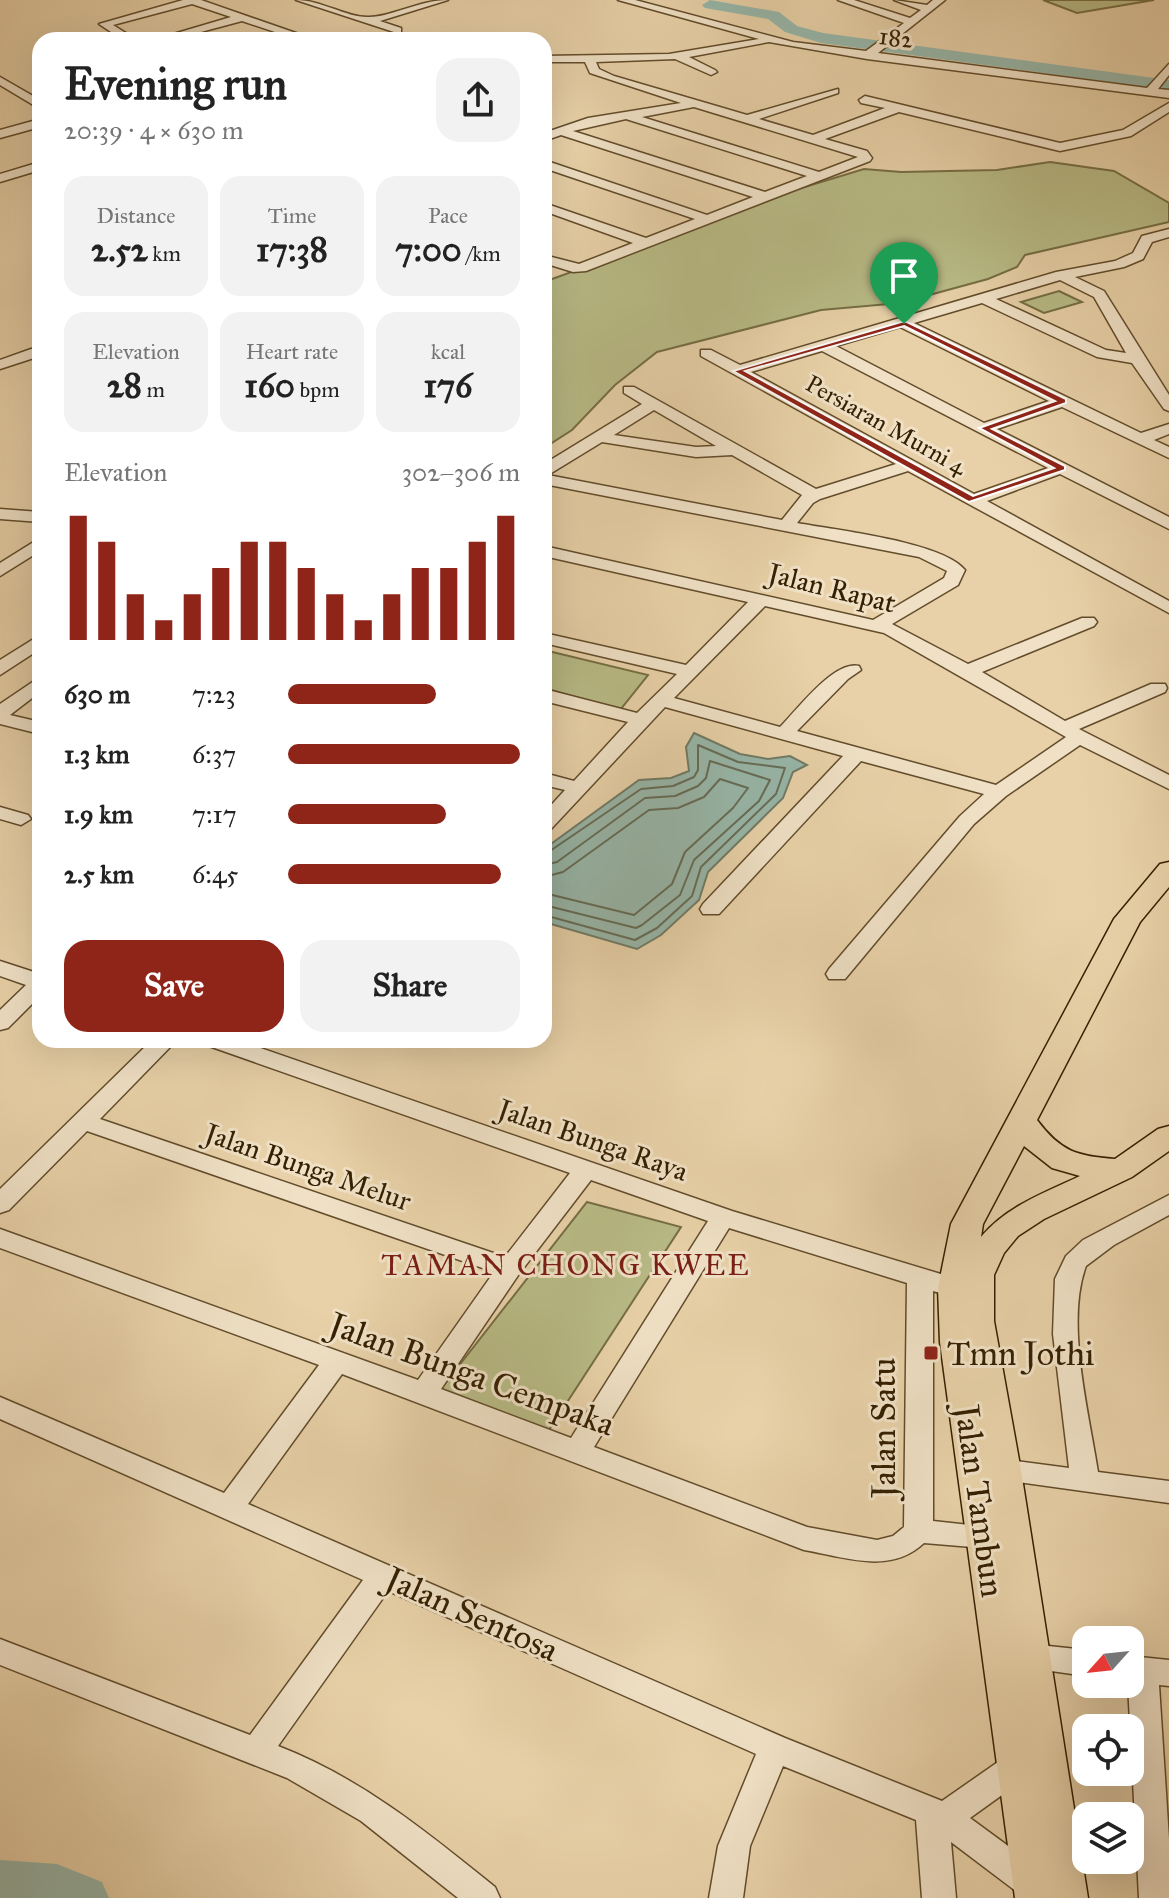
<!DOCTYPE html>
<html lang="en">
<head>
<meta charset="utf-8">
<style>
	:root { --surface:#fff; --page:#f2f2f2; --text:#222; --muted:#767676; --accent:#8f2418 }
	body { margin:0; font-family:"IM FELL Great Primer",serif; background:var(--page); color:var(--text); height:100vh; display:flex; flex-direction:column; font-size:30px; white-space:nowrap }
	* { box-sizing:border-box; margin:0 }
	p { font-size:26px; color:var(--muted) }
	.icon { flex:none; width:44px; height:44px; fill:none; stroke:currentColor; stroke-width:2; stroke-linecap:round; stroke-linejoin:round }
	.map { position:relative; flex:1; overflow:hidden }
	.details { position:absolute; left:32px; top:32px; width:520px; height:1016px; display:flex; flex-direction:column; background:var(--surface); border-radius:24px; box-shadow:0 8px 32px #0002 }
	.details>* { flex:none }
	.needle { width:52px; rotate:243deg }
	.fabs { position:absolute; left:1072px; top:1626px; display:grid; gap:16px }
	.fabs a { display:grid; place-items:center; width:72px; height:72px; border-radius:16px; background:var(--surface); box-shadow:0 8px 32px #0002; font-size:40px }
	.pin { position:absolute; display:grid; place-items:center; width:68px; height:68px; color:#fff; margin:-82px -34px; border-radius:50% 50% 50% 0; rotate:-45deg; box-shadow:0 0 8px #0007 }
	.pin .icon { rotate:45deg }
	.round { display:grid; place-items:center; flex:none; width:84px; height:84px; border-radius:24px; background:var(--page) }
	.head { display:flex; align-items:center; justify-content:space-between; height:136px; padding:0 32px }
	h1 { font-size:44px; font-weight:800; line-height:60px }
	.metrics { display:grid; grid-template-columns:repeat(3,1fr); gap:12px; height:136px; padding:8px 32px }
	.metrics div { display:grid; align-content:center; border-radius:20px; background:var(--page); text-align:center }
	.metrics b { font-size:34px; font-weight:800 }
	.metrics small { font-size:22px; font-weight:400 }
	.metrics p { font-size:22px }
	.chart { height:224px; padding:16px 32px }
	.chart p { display:flex; justify-content:space-between }
	.chart svg { width:100%; height:144px; margin-top:8px; stroke:var(--accent); stroke-width:6 }
	.action { display:flex; gap:16px; margin-top:auto; padding:16px 32px }
	.action a { flex:1; height:92px; border-radius:24px; background:var(--accent); color:#fff; font-size:32px; font-weight:800; line-height:92px; text-align:center }
	.action a+a { background:var(--page); color:var(--text) }
	ul { padding:0 32px; list-style:none; font-size:26px }
	li { display:grid; grid-template-columns:128px 96px 1fr; align-items:center; height:60px }
	li i { height:20px; border-radius:10px; background:var(--accent) }
	.map>svg:first-child { display:block }
	.green { fill:#b8bb86; stroke:#766e44; stroke-width:2 }
	.water { fill:#97b7aa; stroke:#707b66; stroke-width:2 }
	.lines { fill:none; stroke-linecap:round; stroke-linejoin:round }
	.shore { stroke:#666c56; stroke-width:2 }
	.river { fill:#97b7aa; fill-rule:evenodd }
	.minor-casing { stroke:#624c2b; stroke-width:3 }
	.major-casing { stroke:#352001; stroke-width:3 }
	.minor { fill:#f0e1c6; fill-rule:evenodd }
	.major { fill:#e8d1a8; fill-rule:evenodd }
	.route { fill:#8f2418; stroke:#fff; stroke-width:2; fill-rule:evenodd }
	.poi-dot { fill:#8f2418; stroke:#f0e1c6; stroke-width:3 }
	.labels { text-anchor:middle; dominant-baseline:central; stroke-width:6; stroke-linejoin:round; paint-order:stroke }
	.far-street-label { font-size:24px; fill:#352001; stroke:#f0e1c6 }
	.street-label { font-size:28px; fill:#352001; stroke:#f0e1c6 }
	.neighbourhood-label { font-size:30px; letter-spacing:2px; fill:#7a1f14; stroke:#f0e1c6 }
	.near-poi-label { font-size:34px; fill:#352001; stroke:#f0e1c6; text-anchor:start }
	.near-street-label { font-size:34px; fill:#352001; stroke:#f0e1c6 }
</style>
</head>
<body>
<div class="map">
<svg width="1169" height="1898" viewBox="0 0 1169 1898">
	<rect width="100%" height="100%" fill="#e8d1a8"/>
	<filter id="stains"><feTurbulence type="fractalNoise" baseFrequency=".0025" numOctaves="4"/><feColorMatrix values="0 0 0 0 .2 0 0 0 0 .09 0 0 0 0 .02 0 0 0 .5 -.17"/></filter>
	<radialGradient id="worn" r=".72"><stop offset=".6" stop-color="#630" stop-opacity="0"/><stop offset="1" stop-color="#630" stop-opacity=".3"/></radialGradient>
	<!-- green -->
	<g class="green">
		<polygon points="1043,0 1154,0 1077,13"/>
		<polygon points="1050,162 1114,171 1169,203 1169,222 1025,255 1017,267 988,279 900,303 821,310 657,352 615,385 572,430 544,448 544,282 798,189 864,169 901,172 997,170"/>
		<polygon points="1059,291 1082,302 1044,313 1021,302"/>
		<polygon points="544,650 648,675 620,710 544,688"/>
		<polygon points="587,1202 681,1227 549,1430 440,1390"/>
	</g>
	<!-- water -->
	<polygon class="water" points="694,733 740,754 768,759 790,756 807,765 793,772 783,798 708,872 699,900 661,935 637,949 544,922 544,849 639,780 671,778 689,771 686,747"/>
	<g class="lines">
		<!-- shore -->
		<g class="shore">
			<polyline points="544,855 641,789 673,786 694,777 698,770 698,745 738,762 785,768 776,794 701,867 692,896 657,928 635,940 544,915"/>
			<polyline points="544,865 557,862 645,798 675,796 698,786 706,778 710,761 770,780 759,801 694,860 680,895 642,925 636,928 544,905"/>
			<polyline points="544,877 563,872 649,810 678,808 704,797 720,779 748,788 733,808 685,852 672,884 634,915 544,893"/>
		</g>
		<!-- river -->
		<g class="river">
			<polygon points="710,0 779,12 797,26 823,33 1169,80 1169,90 821,43 785,32 768,19 705,8 702,5"/>
			<polygon points="0,1860 57,1864 102,1882 109,1898 0,1898"/>
		</g>
		<defs>
			<g id="minor">
				<polygon points="183,0 201,0 316,40 299,40 242,21 171,40 153,40 231,17 192,4 113,25 137,40 123,40 99,24"/>
				<path d="M296,0C322,0 347,18 369,17C392,17 419,0 448,0L380,21L401,28V32L397,33Z"/>
				<path d="M618,0H635L793,42L866,51L904,23L838,0H854L910,18L921,10L894,0L927,5L933,0H945L878,53L1147,88L1169,64V75L1158,89L1169,90V98L867,59L769,42L689,57L715,70L717,72L711,75L675,59L596,62L599,69L614,76L747,115L838,89V93L759,119L813,135L885,108L861,103L859,100L865,96L1060,143L1123,130L1169,103V112L1131,136L1060,151L899,112L825,139L867,151L872,158L870,161L586,271L573,272L544,263V255L579,264L633,243L544,211V203L646,238L695,219L544,168V160L707,215L753,197L561,135L544,141V133L588,118L681,103L590,73L585,62H544V56L669,54L759,39ZM694,107L858,157L819,172L642,117ZM626,119L807,176L765,192L573,131Z"/>
				<polygon points="0,77 40,100 40,109 0,85"/>
				<polygon points="40,119 40,127 0,138 0,130"/>
				<polygon points="40,162 40,170 0,182 0,174"/>
				<path d="M1169,229V237L1152,242L1143,259L1124,267L1075,277L1104,291L1169,395V411L1164,409L1132,363L1097,357L982,303L914,323L1141,433L1169,424V434L1154,440L1169,447V458L1062,407L997,429L1169,517V529L1060,474L987,501L1169,601V613L908,471L820,499L813,503L797,523C835,530 943,542 965,570L958,585L892,624L968,664L1082,618H1094L1097,622L1094,626L982,672L1065,721L1151,684H1165L1167,688L1165,692L1079,729L1169,775V789L1080,745L1006,796L974,824L845,979H829L826,974L829,969L960,816L984,794L861,761L719,914H703L700,909L703,904L843,756L665,707L551,829L544,831V813L565,790L544,785V773L574,781L628,722L544,701V689L637,713L677,674L544,643V633L686,665L748,602L544,556V546L873,620L944,578L947,571L919,557L544,484V464L642,404L624,393V387H634L816,489L896,464L701,356V350H711L740,365L1056,272L1115,261L1133,253L1142,236ZM1060,280L1094,297L1126,353L1106,350L996,299ZM900,327L1049,401L984,423L836,346ZM822,351L1048,468L974,494L751,372ZM654,410L716,446L696,447L614,435ZM602,442L696,457L732,455L802,495L782,520L548,475ZM765,606L884,633L1066,737L996,785L797,731L848,679L861,670L859,666C834,660 797,710 780,727L674,698Z"/>
				<polygon points="31,349 40,349 40,356 0,369 0,360"/>
				<polygon points="0,509 40,512 40,522 0,519"/>
				<polygon points="40,538 40,551 0,576 0,563"/>
				<polygon points="40,635 40,649 0,675 0,660"/>
				<polygon points="40,677 40,692 10,715 40,722 40,734 0,724 0,704"/>
				<polygon points="0,807 28,815 31,819 21,825 0,819"/>
				<polygon points="0,961 40,974 40,996 8,1028 0,1030 0,1010 26,985 0,976"/>
				<path d="M152,1040H177L100,1119L505,1257L570,1173L206,1045L202,1040H237L732,1211L964,1281L968,1288L964,1295L955,1297L933,1291V1521L1006,1529L1011,1537L1006,1545L996,1549L924,1543C890,1575 845,1557 804,1550L342,1374L248,1504L785,1738L942,1801L1008,1755L1019,1751L1030,1755L1035,1765L1030,1775L970,1818L1045,1873L1050,1884L1045,1895L1036,1898L1021,1895L951,1842L956,1898H922L916,1820L783,1766L750,1846L743,1898H709L718,1846L756,1754L388,1591L278,1746C361,1778 427,1832 495,1887L500,1898H458L361,1821L287,1778L0,1665V1639L250,1735L363,1580L0,1419V1397L224,1493L319,1365L0,1248V1229L418,1380L494,1272L87,1131L9,1210L0,1213V1189ZM591,1180L708,1221L571,1438L441,1389L519,1274ZM729,1228L907,1283L904,1527L893,1536L877,1540L807,1527L594,1447Z"/>
				<path d="M1169,1195V1215L1114,1245L1086,1266C1065,1322 1089,1413 1098,1472L1169,1481V1503L982,1477L978,1469L982,1461L992,1458L1069,1468L1053,1334L1055,1279L1066,1256L1083,1240Z"/>
				<polygon points="1020,1643 1086,1650 1086,1676 1009,1665 1005,1656 1009,1647"/>
				<polygon points="1130,1656 1169,1660 1169,1686 1159,1685 1169,1839 1169,1898 1139,1898 1128,1684"/>
			</g>
			<path id="major" d="M1169,862V887L1140,922L1037,1120C1061,1152 1077,1156 1115,1159L1158,1129L1169,1126V1151L1132,1177L1044,1219L1018,1236L1004,1253L994,1275V1321L1021,1471L1088,1898H1015L940,1342L938,1288L951,1224L1114,919L1160,864ZM1024,1146L1052,1168L1080,1176C1044,1193 1007,1206 981,1237L983,1224Z"/>
		</defs>
		<!-- minor casing -->
		<use href="#minor" class="minor-casing"/>
		<!-- major casing -->
		<use href="#major" class="major-casing"/>
		<!-- minor -->
		<use href="#minor" class="minor"/>
		<!-- major -->
		<use href="#major" class="major"/>
	</g>
	<!-- route -->
	<path class="route" d="M901,322H907L1066,399V403L992,429L1065,466V470L969,502L733,371ZM904,326L1055,401L979,428L1054,468L973,496L745,371Z"/>
	<!-- markers -->
	<rect class="poi-dot" x="923" y="1345" width="16" height="16" rx="4"/>
	<g class="labels">
		<!-- far-street labels -->
		<g class="far-street-label">
			<text transform="translate(896 38) rotate(7)">182</text>
			<text transform="translate(886 425) rotate(29)">Persiaran Murni 4</text>
		</g>
		<!-- street labels -->
		<g class="street-label">
			<text transform="translate(832 588) rotate(14)">Jalan Rapat</text>
			<text transform="translate(593 1140) rotate(19)">Jalan Bunga Raya</text>
			<text transform="translate(308 1167) rotate(19)">Jalan Bunga Melur</text>
		</g>
		<!-- neighbourhood labels -->
		<g class="neighbourhood-label">
			<text x="566" y="1265">TAMAN CHONG KWEE</text>
		</g>
		<!-- near-poi labels -->
		<g class="near-poi-label">
			<text x="947" y="1353">Tmn Jothi</text>
		</g>
		<!-- near-street labels -->
		<g class="near-street-label">
			<text transform="translate(472 1374) rotate(20)">Jalan Bunga Cempaka</text>
			<text transform="translate(883 1428) rotate(-90)">Jalan Satu</text>
			<text transform="translate(980 1501) rotate(82)">Jalan Tambun</text>
			<text transform="translate(472 1614) rotate(24)">Jalan Sentosa</text>
		</g>
	</g>
	<rect width="100%" height="100%" filter="url(#stains)"/>
	<rect width="100%" height="100%" fill="url(#worn)"/>
</svg>
<div class="fabs">
<a><svg class="needle" viewBox="-14 -14 28 28"><path d="M0-13l5 13h-10z" fill="#e53935"/><path d="M0 13l5-13h-10z" fill="#767676"/></svg></a>
<a><svg class="icon" aria-label="locate" viewBox="0 0 24 24"><circle cx="12" cy="12" r="6"/><path d="M12 2v4M12 18v4M2 12h4M18 12h4"/></svg></a>
<a><svg class="icon" aria-label="layers" viewBox="0 0 24 24"><path d="M12 4l9 5-9 5-9-5zM3 14l9 5 9-5"/></svg></a>
</div>
<div class="pin" style="left:904px;top:324px;background:#1e9e55"><svg class="icon" aria-label="arrive" viewBox="0 0 24 24"><path d="M6 21V4h12l-3 4 3 4H6"/></svg></div>
<section class="details">
<div class="head"><div><h1>Evening run</h1><p>20:39 · 4 × 630 m</p></div><a class="round"><svg class="icon" aria-label="share" viewBox="0 0 24 24"><path d="M12 15V3M7 8l5-5 5 5M5 13v7h14v-7"/></svg></a></div>
<div class="metrics">
<div><p>Distance</p><b>2.52<small> km</small></b></div>
<div><p>Time</p><b>17:38</b></div>
<div><p>Pace</p><b>7:00<small> /km</small></b></div>
</div>
<div class="metrics">
<div><p>Elevation</p><b>28<small> m</small></b></div>
<div><p>Heart rate</p><b>160<small> bpm</small></b></div>
<div><p>kcal</p><b>176</b></div>
</div>
<div class="chart"><p><span>Elevation</span>302–306 m</p>
<svg viewBox="0 0 160 44" preserveAspectRatio="none"><path d="M5 44V6M15 44V14M25 44V30M35 44V38M45 44V30M55 44V22M65 44V14M75 44V14M85 44V22M95 44V30M105 44V38M115 44V30M125 44V22M135 44V22M145 44V14M155 44V6"/></svg>
</div>
<ul>
<li><b>630 m</b>7:23<i style="width:64%"></i></li>
<li><b>1.3 km</b>6:37<i style="width:100%"></i></li>
<li><b>1.9 km</b>7:17<i style="width:68%"></i></li>
<li><b>2.5 km</b>6:45<i style="width:92%"></i></li>
</ul>
<div class="action"><a>Save</a><a>Share</a></div>
</section>
</div>
</body>
</html>
